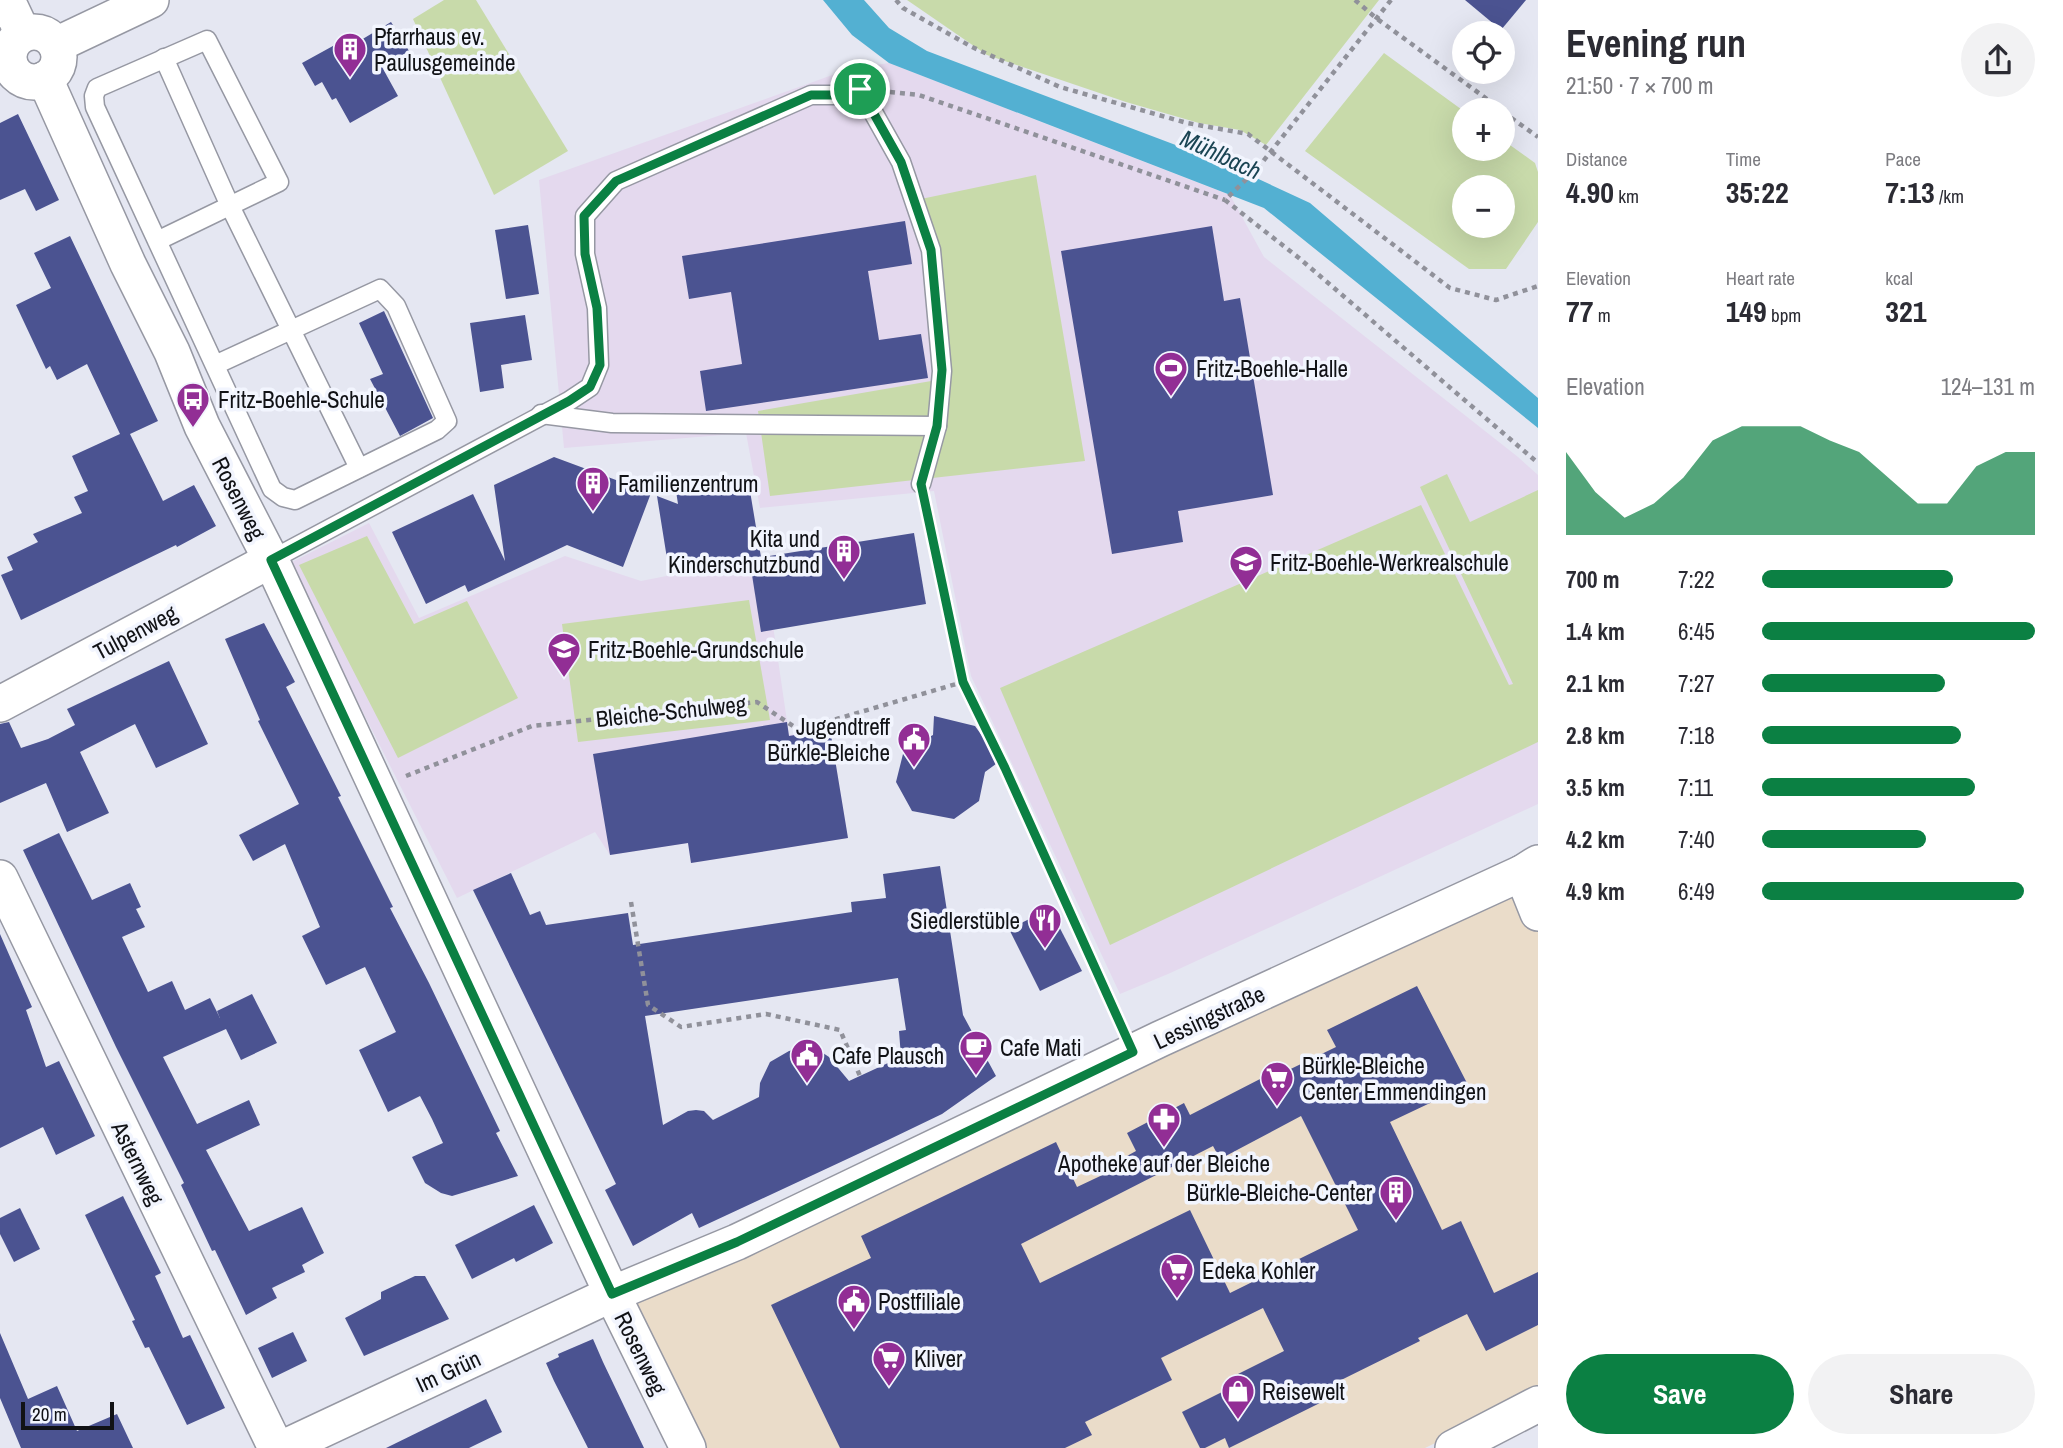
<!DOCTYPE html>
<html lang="en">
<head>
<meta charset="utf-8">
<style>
	:root { --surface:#fff; --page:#f2f2f3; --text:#2b2b33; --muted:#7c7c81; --accent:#0b8043 }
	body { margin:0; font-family:"Archivo Narrow",sans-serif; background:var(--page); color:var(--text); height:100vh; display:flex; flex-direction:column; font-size:26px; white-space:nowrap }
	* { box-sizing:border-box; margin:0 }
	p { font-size:23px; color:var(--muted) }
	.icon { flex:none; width:38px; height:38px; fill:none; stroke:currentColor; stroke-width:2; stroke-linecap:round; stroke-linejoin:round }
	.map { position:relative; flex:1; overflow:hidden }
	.panel { display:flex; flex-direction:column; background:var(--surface); width:525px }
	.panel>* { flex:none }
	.controls { position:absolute; left:1452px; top:21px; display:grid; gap:14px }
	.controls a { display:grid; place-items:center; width:63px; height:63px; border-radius:50%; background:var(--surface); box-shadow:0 7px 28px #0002; font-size:35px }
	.scale { position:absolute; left:21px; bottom:18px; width:93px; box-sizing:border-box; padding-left:7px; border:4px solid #111216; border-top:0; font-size:19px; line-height:24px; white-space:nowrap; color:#111216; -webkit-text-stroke:5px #f2f5fe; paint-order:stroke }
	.pin { position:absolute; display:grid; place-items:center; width:60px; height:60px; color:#fff; margin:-30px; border:4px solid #fff; border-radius:50%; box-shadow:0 2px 7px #0007 }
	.round { display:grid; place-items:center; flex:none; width:74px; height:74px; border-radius:37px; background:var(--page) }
	.summary { display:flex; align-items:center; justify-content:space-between; height:119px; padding:0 28px }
	h1 { font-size:38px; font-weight:700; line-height:52px }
	.figures { display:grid; grid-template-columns:repeat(3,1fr); gap:10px; height:119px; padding:7px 28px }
	.figures div { display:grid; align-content:center }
	.figures b { font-size:30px; font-weight:700 }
	.figures small { font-size:19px; font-weight:400 }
	.figures p { font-size:19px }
	.chart { height:196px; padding:14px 28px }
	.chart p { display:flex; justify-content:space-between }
	.chart svg { width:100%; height:126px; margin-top:7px; fill:var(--accent); opacity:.7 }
	.primary-button { display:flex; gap:14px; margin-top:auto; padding:14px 28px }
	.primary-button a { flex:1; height:80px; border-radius:42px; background:var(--accent); color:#fff; font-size:28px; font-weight:700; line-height:80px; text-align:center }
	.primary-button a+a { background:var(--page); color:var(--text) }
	ul { padding:0 28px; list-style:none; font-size:23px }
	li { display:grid; grid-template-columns:112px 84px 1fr; align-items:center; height:52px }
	li i { height:18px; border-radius:9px; background:var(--accent) }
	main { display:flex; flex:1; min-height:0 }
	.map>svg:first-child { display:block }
	.commercial { fill:#eadcc9 }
	.education { fill:#e4d9ee }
	.green { fill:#c8daaa; fill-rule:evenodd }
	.water { fill:#53b0d2 }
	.building { fill:#4b5391; fill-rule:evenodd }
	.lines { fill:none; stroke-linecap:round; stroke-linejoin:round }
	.lane-casing { stroke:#9698a3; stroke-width:21 }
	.street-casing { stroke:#9698a3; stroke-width:38 }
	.path { stroke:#90919a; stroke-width:4.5; stroke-dasharray:5 5; stroke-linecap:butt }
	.lane { stroke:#fff; stroke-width:18 }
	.street { stroke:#fff; stroke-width:35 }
	.route-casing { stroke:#fff; stroke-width:14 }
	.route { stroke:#0b8043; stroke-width:9 }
	.labels { text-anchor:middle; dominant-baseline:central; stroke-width:7; stroke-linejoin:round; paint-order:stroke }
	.poi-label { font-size:23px; fill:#111216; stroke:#f2f5fe; text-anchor:start }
	.street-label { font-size:23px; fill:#111216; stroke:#f2f5fe }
	.water-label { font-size:24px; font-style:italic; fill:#1a4453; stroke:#f2f5fe }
</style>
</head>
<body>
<main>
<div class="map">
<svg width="1538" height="1448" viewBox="0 0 1538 1448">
	<rect width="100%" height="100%" fill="#e5e7f2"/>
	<!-- commercial -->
	<polygon class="commercial" points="1522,873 1538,913 1538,1390 1515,1404 1425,1448 688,1448 612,1294"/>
	<!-- education -->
	<g class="education">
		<polygon points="889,63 1230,195 1264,257 1518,457 1538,475 1538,804 1168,974 1120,994 971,676 934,491 760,508 746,433 564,448 539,180 849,69"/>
		<polygon points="369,523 419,618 565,556 641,581 763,557 789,735 830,729 848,838 691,863 688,843 610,855 595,832 457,898 288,564"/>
	</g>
	<!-- green -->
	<g class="green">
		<polygon points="444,0 476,0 568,151 494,195 413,19"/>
		<polygon points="907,0 1379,0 1266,145 1240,130 1199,123 1126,102 987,55"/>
		<path d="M1384,53L1465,112V149H1503V140L1535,163L1538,172V222L1506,269H1469L1305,151ZM1465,187H1503V226H1465Z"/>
		<polygon points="1036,175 1085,461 770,496 758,411 937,380 925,295 921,199"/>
		<polygon points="1447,474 1470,522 1538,490 1538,742 1110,945 1000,688 1421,505 1509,685 1513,684 1420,487"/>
		<polygon points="367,536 414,624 467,601 518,698 398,758 299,565"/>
		<polygon points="749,600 770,720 578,742 562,624"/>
	</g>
	<!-- water -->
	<polygon class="water" points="823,0 864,0 889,28 927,51 1226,164 1310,203 1538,398 1538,428 1264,208 889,63 852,35"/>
	<!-- building -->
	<g class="building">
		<polygon points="1465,0 1526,0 1501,30"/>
		<polygon points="391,22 409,51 382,67 398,96 350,123 336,98 332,100 322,82 315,86 302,63 342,41 346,49"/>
		<polygon points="18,114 59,200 36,211 25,189 0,200 0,123"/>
		<polygon points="905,221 912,264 868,271 879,340 921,334 928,378 706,411 700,371 742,364 731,292 689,299 682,256"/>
		<polygon points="528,225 539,294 506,299 495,230"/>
		<polygon points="1212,226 1224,301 1240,298 1273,495 1178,511 1183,542 1112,554 1061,251"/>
		<polygon points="70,236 158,421 130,434 163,501 194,485 216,526 177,547 176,545 21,620 1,575 13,570 7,557 38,542 33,534 82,513 74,497 88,491 72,456 120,434 87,364 57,380 50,366 46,369 16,305 51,288 34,253"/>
		<polygon points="384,311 433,418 400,436 370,379 383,374 359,323"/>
		<polygon points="525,315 532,360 501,365 504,388 480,392 470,323"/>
		<polygon points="554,457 651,493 623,567 567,545 468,592 465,585 426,604 392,532 473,494 505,561 494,485"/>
		<polygon points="748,479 761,557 669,571 657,496 678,504 676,491"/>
		<polygon points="914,533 926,604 761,632 752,575 763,557"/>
		<polygon points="264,623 295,682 286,687 341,796 338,797 393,907 390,908 429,983 500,1131 496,1133 518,1176 452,1196 441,1193 425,1183 412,1157 443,1143 432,1119 420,1096 388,1112 359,1050 396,1032 365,967 326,985 302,936 320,927 285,844 253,861 239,835 299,804 258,721 260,720 225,639"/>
		<polygon points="169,661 208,744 156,768 135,724 80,752 109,813 67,832 46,783 0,803 0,724 9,722 21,748 48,739 75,725 67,709"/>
		<polygon points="934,716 975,726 1000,761 985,772 979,801 954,819 912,811 896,782 904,750 933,735"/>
		<polygon points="787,722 789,736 830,729 848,838 691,863 688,843 610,855 593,754"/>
		<polygon points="59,833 92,900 130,883 141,907 136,909 145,927 122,937 148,992 172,981 185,1010 210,998 220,1018 217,1011 252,994 277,1043 241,1060 226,1029 163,1057 197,1124 249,1100 260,1125 206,1150 249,1231 302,1207 324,1253 302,1265 305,1272 272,1288 277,1298 246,1315 215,1250 212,1251 181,1185 184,1183 116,1047 23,850"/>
		<path d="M940,866L963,1015L996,1076L942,1114L888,1140L699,1228L692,1213L633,1246L605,1190L616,1184L473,890L511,873L530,915L540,911L546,925L628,913L633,945L852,912L851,902L886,898L883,874ZM898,978L906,1030L899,1031L901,1057L849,1081L829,1057L817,1049L801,1048L789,1051L770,1062L760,1083L759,1097L713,1120L704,1111L696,1110L688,1111L663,1125L645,1016Z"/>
		<polygon points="1050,909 1082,971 1040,991 1009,929"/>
		<polygon points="0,934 32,1007 26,1010 46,1067 59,1061 95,1136 56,1155 43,1127 0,1148"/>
		<path d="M1417,986L1468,1085L1390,1122L1442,1230L1461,1221L1494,1293L1538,1272V1325L1486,1351L1467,1314L1418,1338L1420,1341L1325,1388L1330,1398L1229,1448L1225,1438L1205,1448H1200L1182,1412L1238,1384L1234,1376L1284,1351L1263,1308L1161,1358L1172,1380L1085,1422L1092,1435L1065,1448H840L771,1305L871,1258L861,1236L1056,1142L1077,1187L1130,1162L1127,1156L1136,1151L1127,1133L1184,1103L1190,1115L1262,1078L1264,1082L1336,1047L1327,1030ZM1301,1116L1358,1230L1230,1293L1190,1210L1040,1283L1021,1244L1213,1146L1220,1159Z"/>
		<polygon points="123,1196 161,1273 155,1276 183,1338 190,1335 225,1408 187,1425 149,1347 145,1348 132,1321 135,1320 85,1215"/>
		<polygon points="534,1205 553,1243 516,1262 514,1258 472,1279 455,1245"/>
		<polygon points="20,1208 40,1249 14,1262 0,1234 0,1218"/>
		<polygon points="415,1276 425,1276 449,1319 364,1356 345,1318 381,1299 381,1292"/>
		<polygon points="293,1332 307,1361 272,1378 258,1348"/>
		<polygon points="0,1333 28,1399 57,1386 77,1431 117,1414 133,1448 21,1448 0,1398"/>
		<polygon points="593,1339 603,1362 644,1448 588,1448 554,1381 546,1363 559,1357 558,1354"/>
		<polygon points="486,1399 502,1432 469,1448 386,1448"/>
	</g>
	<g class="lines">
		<defs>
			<g id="lane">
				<polyline points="164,58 230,206 359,468"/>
				<path d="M157,241L279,182L207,40L97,88L94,96L95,107C154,235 213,362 272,489L283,497L295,500L437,430L447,421L396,306L380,289L215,365"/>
				<polyline points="541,414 612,423 937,426"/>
				<polyline points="271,560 569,401 590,387 599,365 597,308 585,254 585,216 616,181 811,95 839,95 860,89 901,162 931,250 942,371 937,426 921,484"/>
			</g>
			<g id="street">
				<polyline points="7,0 23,34"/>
				<circle cx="34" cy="57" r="25"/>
				<polyline points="56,45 151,0"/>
				<polyline points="45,79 128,264 172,352 202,426 271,560 612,1294 688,1448"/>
				<polyline points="0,704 271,560"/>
				<polyline points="1522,873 1538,913"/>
				<polyline points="0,878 276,1448"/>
				<polyline points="283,1448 612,1294 737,1242 1160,1039 1522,873 1538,863"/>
				<polyline points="1453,1448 1538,1404"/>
			</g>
		</defs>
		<!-- lane casing -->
		<use href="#lane" class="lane-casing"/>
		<!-- street casing -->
		<use href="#street" class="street-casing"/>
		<!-- path -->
		<g class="path">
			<polyline points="896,0 903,8 972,47 1060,87 1187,123 1248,134 1450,288 1496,300 1538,286"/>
			<polyline points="1355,0 1376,18 1502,110"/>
			<polyline points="1391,0 1257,169 1225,200 1299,258 1538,463"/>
			<polyline points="890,92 919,95 1225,200"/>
			<polyline points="1503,112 1538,137"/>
			<polyline points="926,506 963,682 1119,1023"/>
			<polyline points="406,776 532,726 757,702 799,730 963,682"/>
			<polyline points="631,902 648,1005 681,1027 766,1014 840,1030 860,1076"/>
		</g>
		<!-- lane -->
		<use href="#lane" class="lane"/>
		<!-- street -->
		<use href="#street" class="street"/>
	</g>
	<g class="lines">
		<defs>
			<polygon id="route" points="860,89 901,162 931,250 942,370 937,426 921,484 963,682 1005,768 1133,1052 737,1242 612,1294 271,560 569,401 590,387 600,365 597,308 585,254 584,216 616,181 811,95 839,95"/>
		</defs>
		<!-- route casing -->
		<use href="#route" class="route-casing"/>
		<!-- route -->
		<use href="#route" class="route"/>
	</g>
	<!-- icons -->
	<defs>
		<symbol id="building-pin" viewBox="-11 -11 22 30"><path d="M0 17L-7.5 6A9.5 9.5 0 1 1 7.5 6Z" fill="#922e95" stroke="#f2f5fe"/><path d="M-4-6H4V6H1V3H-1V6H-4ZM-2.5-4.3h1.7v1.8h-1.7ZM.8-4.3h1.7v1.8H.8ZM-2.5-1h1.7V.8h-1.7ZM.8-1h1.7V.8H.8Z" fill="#fff"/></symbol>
		<symbol id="stadium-pin" viewBox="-11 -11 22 30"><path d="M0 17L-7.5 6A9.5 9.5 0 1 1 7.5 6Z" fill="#922e95" stroke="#f2f5fe"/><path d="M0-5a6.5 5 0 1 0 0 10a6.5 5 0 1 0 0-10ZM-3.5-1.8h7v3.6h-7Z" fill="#fff"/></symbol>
		<symbol id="bus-pin" viewBox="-11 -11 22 30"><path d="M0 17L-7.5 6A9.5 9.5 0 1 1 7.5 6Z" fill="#922e95" stroke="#f2f5fe"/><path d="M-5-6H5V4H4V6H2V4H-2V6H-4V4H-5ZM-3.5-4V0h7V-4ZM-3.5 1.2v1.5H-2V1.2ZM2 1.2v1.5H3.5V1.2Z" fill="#fff"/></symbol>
		<symbol id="school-pin" viewBox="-11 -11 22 30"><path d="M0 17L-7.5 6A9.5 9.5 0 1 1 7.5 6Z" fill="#922e95" stroke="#f2f5fe"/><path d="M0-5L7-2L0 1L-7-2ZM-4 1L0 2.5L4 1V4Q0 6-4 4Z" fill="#fff"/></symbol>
		<symbol id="civic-pin" viewBox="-11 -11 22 30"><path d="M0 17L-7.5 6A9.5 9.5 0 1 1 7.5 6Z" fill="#922e95" stroke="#f2f5fe"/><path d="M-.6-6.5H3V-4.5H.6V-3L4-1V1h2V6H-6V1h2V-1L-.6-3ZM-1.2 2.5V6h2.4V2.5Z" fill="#fff"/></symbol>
		<symbol id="restaurant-pin" viewBox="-11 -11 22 30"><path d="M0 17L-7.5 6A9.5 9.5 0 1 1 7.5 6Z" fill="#922e95" stroke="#f2f5fe"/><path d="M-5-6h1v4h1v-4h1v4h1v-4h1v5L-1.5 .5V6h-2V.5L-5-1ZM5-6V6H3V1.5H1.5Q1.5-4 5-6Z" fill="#fff"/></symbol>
		<symbol id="cafe-pin" viewBox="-11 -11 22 30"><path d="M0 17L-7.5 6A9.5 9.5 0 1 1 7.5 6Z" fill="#922e95" stroke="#f2f5fe"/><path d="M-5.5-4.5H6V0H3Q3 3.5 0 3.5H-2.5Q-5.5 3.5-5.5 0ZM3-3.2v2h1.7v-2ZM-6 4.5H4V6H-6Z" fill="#fff"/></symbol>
		<symbol id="supermarket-pin" viewBox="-11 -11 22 30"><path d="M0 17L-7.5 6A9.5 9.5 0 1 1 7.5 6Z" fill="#922e95" stroke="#f2f5fe"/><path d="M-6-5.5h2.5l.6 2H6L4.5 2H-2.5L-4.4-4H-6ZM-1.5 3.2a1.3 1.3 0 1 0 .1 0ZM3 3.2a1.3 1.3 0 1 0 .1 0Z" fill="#fff"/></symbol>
		<symbol id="pharmacy-pin" viewBox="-11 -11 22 30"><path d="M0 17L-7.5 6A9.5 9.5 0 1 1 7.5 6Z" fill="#922e95" stroke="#f2f5fe"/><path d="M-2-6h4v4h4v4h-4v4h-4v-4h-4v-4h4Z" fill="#fff"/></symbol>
		<symbol id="shop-pin" viewBox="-11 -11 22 30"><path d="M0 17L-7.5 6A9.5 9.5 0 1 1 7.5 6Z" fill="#922e95" stroke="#f2f5fe"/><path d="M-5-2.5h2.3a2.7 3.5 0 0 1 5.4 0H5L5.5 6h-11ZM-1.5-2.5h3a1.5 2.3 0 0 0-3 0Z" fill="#fff"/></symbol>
	</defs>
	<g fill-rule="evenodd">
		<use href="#building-pin" x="331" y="30" width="38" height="52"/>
		<use href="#stadium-pin" x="1152" y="349" width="38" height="52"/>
		<use href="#bus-pin" x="174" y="380" width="38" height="52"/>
		<use href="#building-pin" x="574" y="464" width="38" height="52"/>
		<use href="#building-pin" x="825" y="532" width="38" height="52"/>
		<use href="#school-pin" x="1227" y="543" width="38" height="52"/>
		<use href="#school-pin" x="545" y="630" width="38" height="52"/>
		<use href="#civic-pin" x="895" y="720" width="38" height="52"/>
		<use href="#restaurant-pin" x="1026" y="901" width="38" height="52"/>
		<use href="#cafe-pin" x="957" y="1028" width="38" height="52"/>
		<use href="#civic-pin" x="788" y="1036" width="38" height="52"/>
		<use href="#supermarket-pin" x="1258" y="1059" width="38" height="52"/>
		<use href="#pharmacy-pin" x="1145" y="1100" width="38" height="52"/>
		<use href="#building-pin" x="1377" y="1173" width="38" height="52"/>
		<use href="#supermarket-pin" x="1158" y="1251" width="38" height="52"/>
		<use href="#civic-pin" x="835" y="1282" width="38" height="52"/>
		<use href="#supermarket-pin" x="870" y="1339" width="38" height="52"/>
		<use href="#shop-pin" x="1219" y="1372" width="38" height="52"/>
	</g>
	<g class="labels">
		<!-- poi labels -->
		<g class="poi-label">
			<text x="374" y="36">Pfarrhaus ev.<tspan x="374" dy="26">Paulusgemeinde</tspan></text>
			<text x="1196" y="368">Fritz-Boehle-Halle</text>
			<text x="218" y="399">Fritz-Boehle-Schule</text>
			<text x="618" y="483">Familienzentrum</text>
			<text x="820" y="538" text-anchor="end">Kita und<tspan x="820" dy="26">Kinderschutzbund</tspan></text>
			<text x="1270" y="562">Fritz-Boehle-Werkrealschule</text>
			<text x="588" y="649">Fritz-Boehle-Grundschule</text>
			<text x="890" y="726" text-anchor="end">Jugendtreff<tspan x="890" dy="26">Bürkle-Bleiche</tspan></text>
			<text x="1020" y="920" text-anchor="end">Siedlerstüble</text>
			<text x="1000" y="1047">Cafe Mati</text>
			<text x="832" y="1055">Cafe Plausch</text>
			<text x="1302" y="1065">Bürkle-Bleiche<tspan x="1302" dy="26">Center Emmendingen</tspan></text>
			<text x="1164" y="1163" text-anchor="middle">Apotheke auf der Bleiche</text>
			<text x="1372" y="1192" text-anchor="end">Bürkle-Bleiche-Center</text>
			<text x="1202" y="1270">Edeka Kohler</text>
			<text x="878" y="1301">Postfiliale</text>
			<text x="914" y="1358">Kliver</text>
			<text x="1262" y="1391">Reisewelt</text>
		</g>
		<!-- street labels -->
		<g class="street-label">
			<text transform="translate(239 498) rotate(63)">Rosenweg</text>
			<text transform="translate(135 632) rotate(-28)">Tulpenweg</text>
			<text transform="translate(671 711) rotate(-6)">Bleiche-Schulweg</text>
			<text transform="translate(1209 1017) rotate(-25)">Lessingstraße</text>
			<text transform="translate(138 1163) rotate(64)">Asternweg</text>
			<text transform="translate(641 1353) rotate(64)">Rosenweg</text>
			<text transform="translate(448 1371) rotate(-25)">Im Grün</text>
		</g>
		<!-- water labels -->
		<g class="water-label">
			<text transform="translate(1221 154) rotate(25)">Mühlbach</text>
		</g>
	</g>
</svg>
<div class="controls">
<a><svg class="icon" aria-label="locate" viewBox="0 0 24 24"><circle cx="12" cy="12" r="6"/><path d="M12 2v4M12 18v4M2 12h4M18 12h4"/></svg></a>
<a>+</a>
<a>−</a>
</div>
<div class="scale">20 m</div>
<div class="pin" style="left:860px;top:89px;background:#1e9e55"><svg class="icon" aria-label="arrive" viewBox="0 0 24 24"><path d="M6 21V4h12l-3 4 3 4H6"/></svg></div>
</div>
<section class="panel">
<div class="summary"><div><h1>Evening run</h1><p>21:50 · 7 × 700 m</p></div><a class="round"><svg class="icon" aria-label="share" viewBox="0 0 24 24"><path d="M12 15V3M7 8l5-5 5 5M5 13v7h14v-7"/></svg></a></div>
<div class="figures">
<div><p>Distance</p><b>4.90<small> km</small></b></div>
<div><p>Time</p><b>35:22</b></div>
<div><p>Pace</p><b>7:13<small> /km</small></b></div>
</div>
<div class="figures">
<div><p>Elevation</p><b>77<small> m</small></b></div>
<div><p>Heart rate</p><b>149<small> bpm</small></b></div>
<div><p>kcal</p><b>321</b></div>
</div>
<div class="chart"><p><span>Elevation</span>124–131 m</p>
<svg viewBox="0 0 160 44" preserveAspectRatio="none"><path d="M0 44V15L10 29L20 38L30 33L40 24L50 11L60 6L70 6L80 6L90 11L100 15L110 24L120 33L130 33L140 20L150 15L160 15V44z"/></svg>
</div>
<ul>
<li><b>700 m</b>7:22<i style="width:70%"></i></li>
<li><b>1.4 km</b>6:45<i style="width:100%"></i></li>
<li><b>2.1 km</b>7:27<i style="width:67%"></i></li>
<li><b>2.8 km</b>7:18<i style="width:73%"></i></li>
<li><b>3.5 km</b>7:11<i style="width:78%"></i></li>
<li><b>4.2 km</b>7:40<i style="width:60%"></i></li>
<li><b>4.9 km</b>6:49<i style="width:96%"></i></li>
</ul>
<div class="primary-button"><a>Save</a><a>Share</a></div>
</section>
</main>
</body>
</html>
